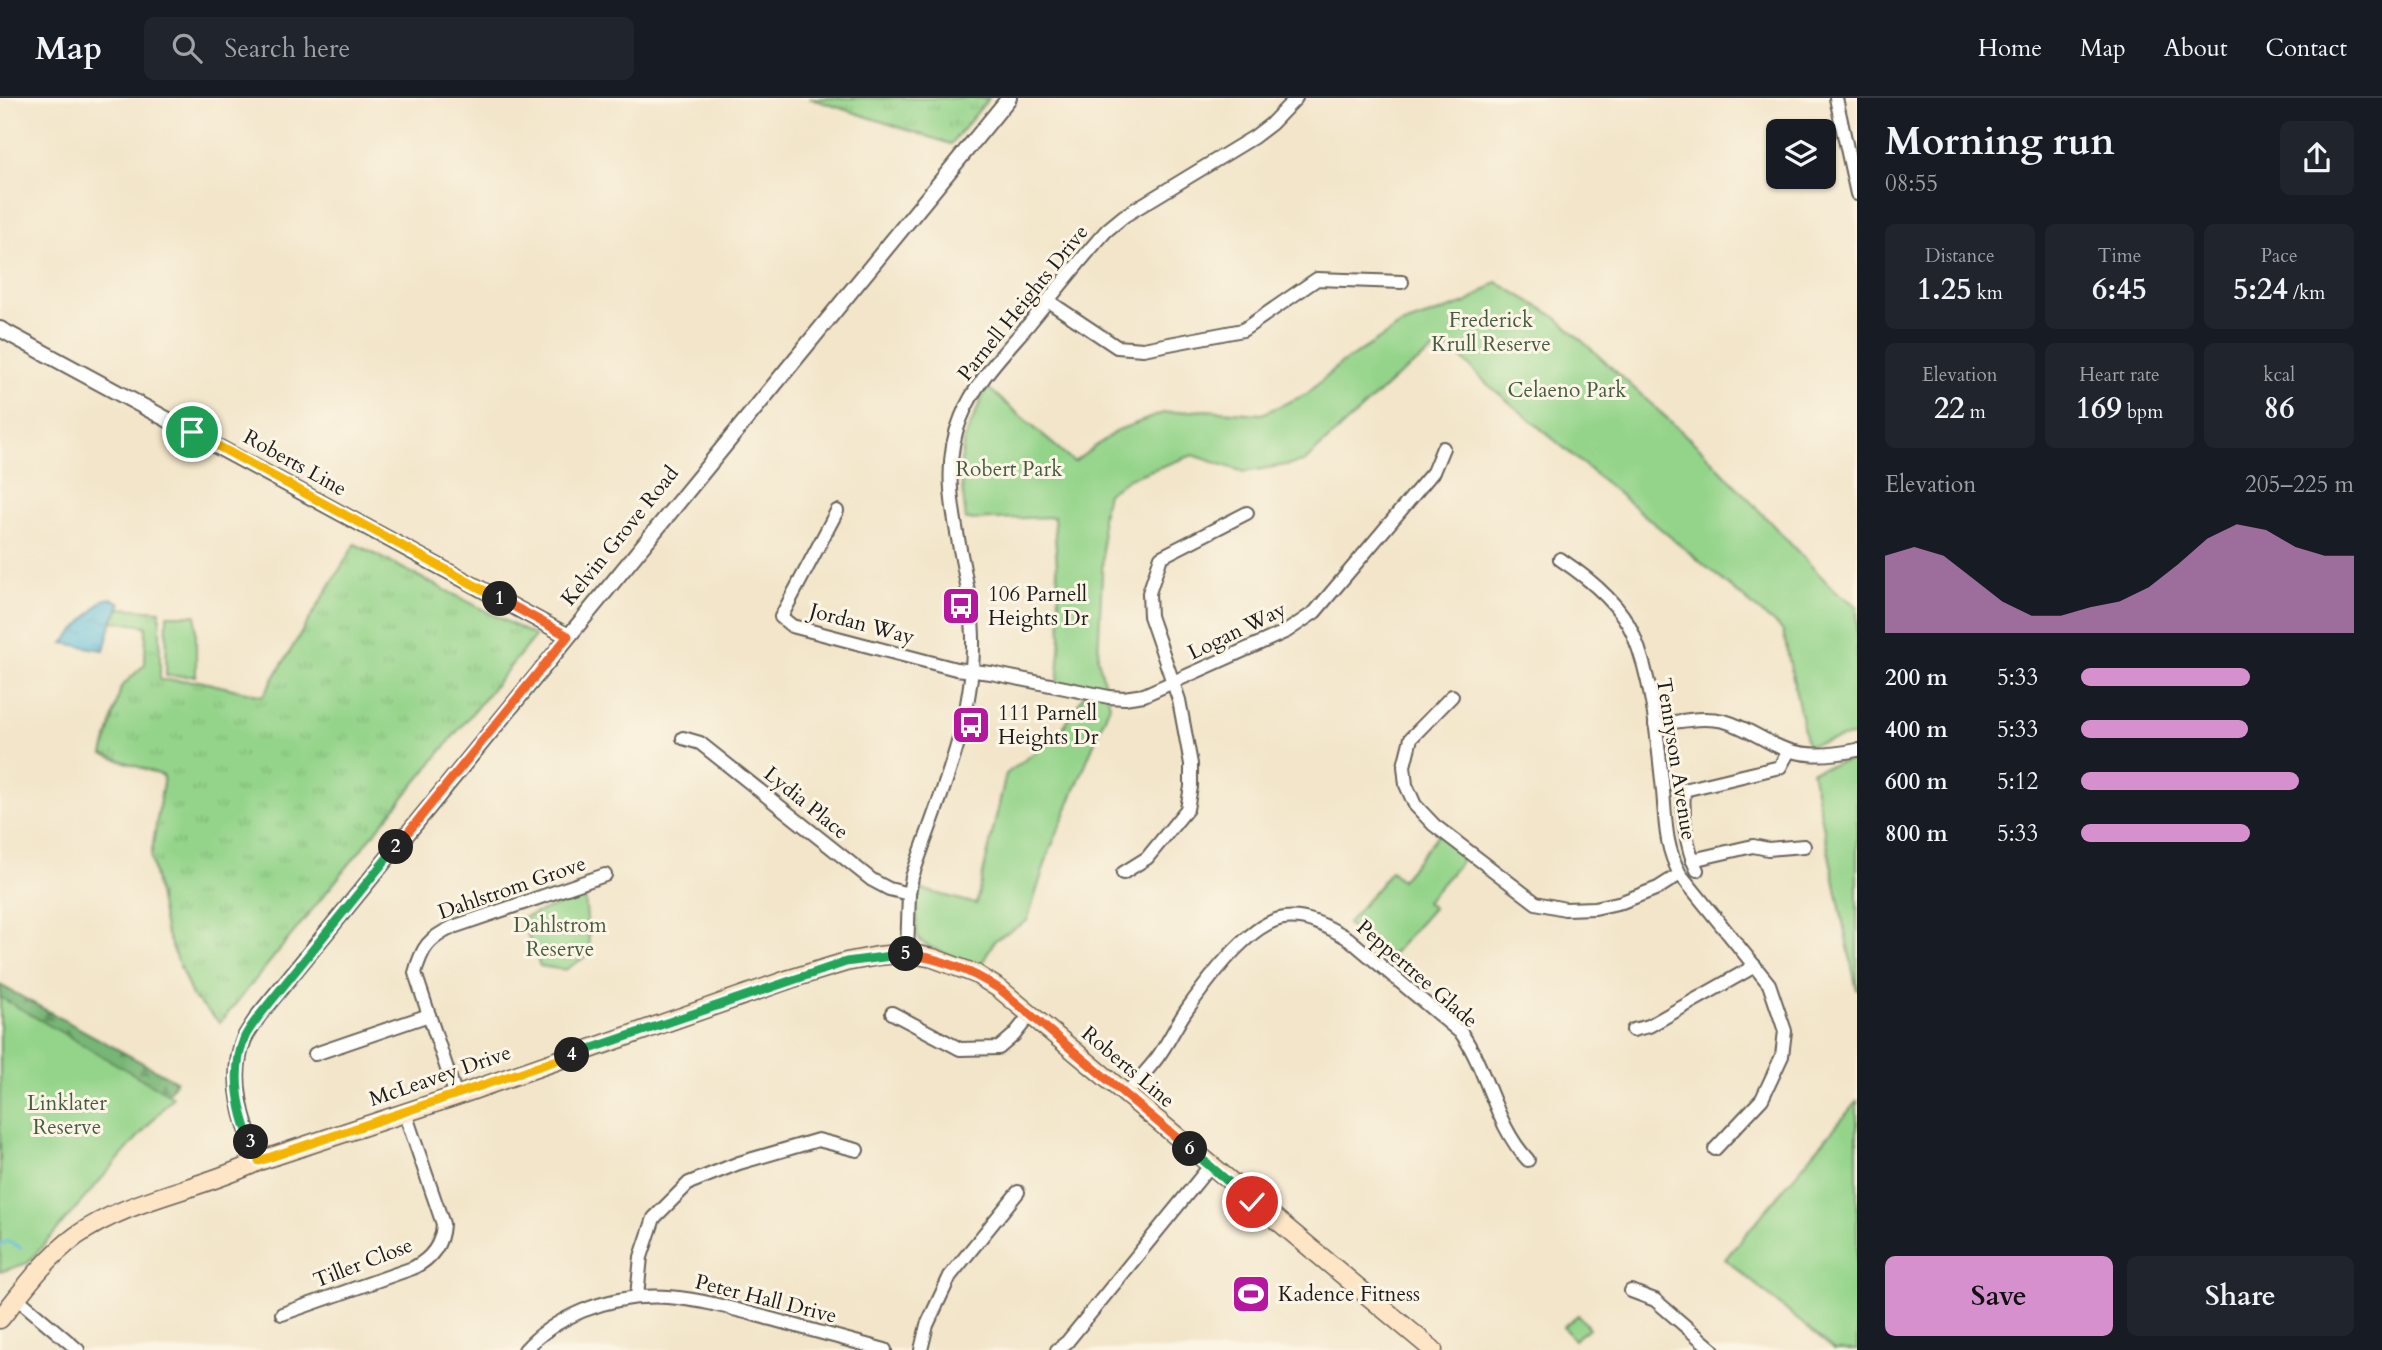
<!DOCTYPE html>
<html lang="en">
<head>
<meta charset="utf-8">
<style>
	:root { --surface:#171b24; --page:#20242c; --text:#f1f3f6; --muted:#9ea1a6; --line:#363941; --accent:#d690ce }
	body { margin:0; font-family:Cardo,serif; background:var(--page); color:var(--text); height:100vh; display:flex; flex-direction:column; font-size:26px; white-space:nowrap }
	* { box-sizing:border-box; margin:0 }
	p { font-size:23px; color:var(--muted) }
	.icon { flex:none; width:38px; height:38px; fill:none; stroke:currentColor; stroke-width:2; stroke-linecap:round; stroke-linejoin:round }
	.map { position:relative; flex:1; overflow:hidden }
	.sheet { display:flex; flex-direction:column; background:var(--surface); width:525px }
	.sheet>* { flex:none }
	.buttons { position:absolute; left:1766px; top:21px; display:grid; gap:14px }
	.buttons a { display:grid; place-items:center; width:70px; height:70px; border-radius:10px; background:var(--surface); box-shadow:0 2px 5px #0004; font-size:35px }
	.pin { position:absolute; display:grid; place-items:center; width:60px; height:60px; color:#fff; margin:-30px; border:4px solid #fff; border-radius:50%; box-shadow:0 2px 7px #0007 }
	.km { position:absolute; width:35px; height:35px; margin:-18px; border-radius:50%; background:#222; color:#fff; font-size:19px; line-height:35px; text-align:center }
	.round { display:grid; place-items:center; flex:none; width:74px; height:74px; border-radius:10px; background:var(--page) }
	.overview { display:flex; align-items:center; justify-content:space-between; height:119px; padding:0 28px }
	h1 { font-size:38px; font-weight:800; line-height:52px }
	.figures { display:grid; grid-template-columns:repeat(3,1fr); gap:10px; height:119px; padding:7px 28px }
	.figures div { display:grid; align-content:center; border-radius:10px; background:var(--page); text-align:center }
	.figures b { font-size:30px; font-weight:800 }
	.figures small { font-size:19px; font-weight:400 }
	.figures p { font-size:19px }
	.chart { height:196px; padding:14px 28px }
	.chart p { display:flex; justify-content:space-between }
	.chart svg { width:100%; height:126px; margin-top:7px; fill:var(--accent); opacity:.7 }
	.cta { display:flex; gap:14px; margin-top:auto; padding:14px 28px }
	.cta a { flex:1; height:80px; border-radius:10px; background:var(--accent); color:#111; font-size:28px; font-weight:800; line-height:80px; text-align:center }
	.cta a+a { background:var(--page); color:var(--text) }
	ul { padding:0 28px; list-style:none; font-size:23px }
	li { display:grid; grid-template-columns:112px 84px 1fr; align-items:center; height:52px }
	li i { height:18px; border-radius:9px; background:var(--accent) }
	header { display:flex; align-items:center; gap:42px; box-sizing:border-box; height:98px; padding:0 35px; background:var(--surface); border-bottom:2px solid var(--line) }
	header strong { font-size:33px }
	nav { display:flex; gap:38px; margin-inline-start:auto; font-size:24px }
	.search { width:490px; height:63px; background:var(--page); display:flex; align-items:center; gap:18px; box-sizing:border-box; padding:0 24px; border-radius:10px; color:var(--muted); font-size:26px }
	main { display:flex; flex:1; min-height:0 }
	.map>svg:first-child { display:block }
	.grass { fill:url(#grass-tufts); stroke:#587853; stroke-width:2 }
	.forest { fill:url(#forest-firs); stroke:#4a6949; stroke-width:2 }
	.park { fill:#94d48a; stroke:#587853; stroke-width:2 }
	.water { fill:url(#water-ripples); stroke:#3b6c7a; stroke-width:2 }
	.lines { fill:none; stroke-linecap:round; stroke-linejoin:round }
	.stream { stroke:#5abbd8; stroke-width:3.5 }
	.minor-casing { stroke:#676259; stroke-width:16 }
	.tertiary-casing { stroke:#676259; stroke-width:18 }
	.secondary-casing { stroke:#676259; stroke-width:21 }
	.minor { stroke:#fff; stroke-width:12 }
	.tertiary { stroke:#fff; stroke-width:14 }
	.secondary { stroke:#fde5c5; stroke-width:18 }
	.split-1-casing { stroke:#fff; stroke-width:14 }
	.split-2-casing { stroke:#fff; stroke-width:14 }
	.split-3-casing { stroke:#fff; stroke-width:14 }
	.split-4-casing { stroke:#fff; stroke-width:14 }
	.split-5-casing { stroke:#fff; stroke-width:14 }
	.split-6-casing { stroke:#fff; stroke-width:14 }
	.split-7-casing { stroke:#fff; stroke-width:14 }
	.split-1 { stroke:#f5b400; stroke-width:9 }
	.split-2 { stroke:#f0652b; stroke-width:9 }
	.split-3 { stroke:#22a559; stroke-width:9 }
	.split-4 { stroke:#f5b400; stroke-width:9 }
	.split-5 { stroke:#22a559; stroke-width:9 }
	.split-6 { stroke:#f0652b; stroke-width:9 }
	.split-7 { stroke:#22a559; stroke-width:9 }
	.labels { text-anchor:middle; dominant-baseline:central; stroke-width:6; stroke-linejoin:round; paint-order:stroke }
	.street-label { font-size:21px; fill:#1c1c1c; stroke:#fcf5e5 }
	.park-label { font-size:21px; fill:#465c42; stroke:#fcf5e5 }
	.poi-label { font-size:21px; fill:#1c1c1c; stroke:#fcf5e5; text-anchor:start }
</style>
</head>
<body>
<header>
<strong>Map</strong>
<div class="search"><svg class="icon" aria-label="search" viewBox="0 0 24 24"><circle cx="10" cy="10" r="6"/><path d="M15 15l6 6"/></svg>Search here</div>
<nav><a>Home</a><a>Map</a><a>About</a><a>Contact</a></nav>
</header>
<main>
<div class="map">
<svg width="1857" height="1252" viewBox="0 0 1857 1252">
	<defs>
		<pattern id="grass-tufts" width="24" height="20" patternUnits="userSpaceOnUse" patternTransform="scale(1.75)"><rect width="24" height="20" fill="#94d48a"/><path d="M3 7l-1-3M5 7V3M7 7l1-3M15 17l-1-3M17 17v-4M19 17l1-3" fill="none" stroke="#7fb576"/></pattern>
		<pattern id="forest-firs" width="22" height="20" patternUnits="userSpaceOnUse" patternTransform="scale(1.75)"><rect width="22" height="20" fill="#77b676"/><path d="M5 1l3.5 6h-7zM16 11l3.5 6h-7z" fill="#619360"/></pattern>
		<pattern id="water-ripples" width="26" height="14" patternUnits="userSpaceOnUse" patternTransform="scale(1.75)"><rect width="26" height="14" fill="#5abbd8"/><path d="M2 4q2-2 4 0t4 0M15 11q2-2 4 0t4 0" fill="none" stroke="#4ea0b9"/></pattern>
	</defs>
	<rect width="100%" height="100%" fill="#fcf5e5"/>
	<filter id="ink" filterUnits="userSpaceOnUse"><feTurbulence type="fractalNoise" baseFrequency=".0143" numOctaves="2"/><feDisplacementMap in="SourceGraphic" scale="14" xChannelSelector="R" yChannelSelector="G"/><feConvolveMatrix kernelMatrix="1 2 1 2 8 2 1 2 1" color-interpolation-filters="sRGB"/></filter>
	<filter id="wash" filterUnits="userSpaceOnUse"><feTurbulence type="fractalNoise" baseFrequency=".00686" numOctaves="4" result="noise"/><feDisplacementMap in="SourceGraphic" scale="28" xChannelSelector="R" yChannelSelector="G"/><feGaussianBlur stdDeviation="1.57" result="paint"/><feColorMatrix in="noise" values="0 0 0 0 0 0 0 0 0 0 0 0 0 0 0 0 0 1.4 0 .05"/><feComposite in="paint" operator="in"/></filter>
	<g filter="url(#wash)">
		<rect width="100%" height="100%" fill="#f2e5c9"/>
		<!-- grass -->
		<g class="grass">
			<polygon points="809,0 989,0 951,46"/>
			<polygon points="355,446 535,538 220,925 192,898 165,832 151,759 164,678 103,656 121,589 145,566 146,528 112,523 120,510 160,513 160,582 199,583 263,598"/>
		</g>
		<!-- forest -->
		<polygon class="forest" points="0,887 176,983 168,996 0,903"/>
		<!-- park -->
		<g class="park">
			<path d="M1497,184L1556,219L1704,354L1835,493L1857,508V637L1807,647L1783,533L1486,285L1453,251L1434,252L1394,281L1304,364L1244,374L1193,357L1130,380L1107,395L1102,419L1103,457L1098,560L1110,607L1048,757L1027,823L995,842L980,869C968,863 923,850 919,841C914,830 917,802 917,790L976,806L1006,676L1059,636L1085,595L1057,589L1061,538L1054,419L966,422L960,371L964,342L987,289L1074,364L1118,332L1163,315L1206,312L1262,316L1307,296L1339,267L1401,227L1466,205Z"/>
			<polygon points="167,517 196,517 196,578 166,578"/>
			<polygon points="1857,660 1857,893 1812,673"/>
			<polygon points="1441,733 1465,750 1460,765 1426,804 1433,810 1391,858 1347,826 1391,773 1401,782"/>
			<polygon points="585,798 590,856 565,872 540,868 521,820"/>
			<polygon points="0,899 173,999 28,1165 0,1174"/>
			<polygon points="1857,1003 1857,1252 1834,1252 1725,1161"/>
			<polygon points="1578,1217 1589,1230 1574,1242 1563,1229"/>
		</g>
		<!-- water -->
		<polygon class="water" points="111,500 121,505 112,523 104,552 63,545 103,502"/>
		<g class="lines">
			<!-- stream -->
			<polyline class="stream" points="0,1147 8,1143 21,1150"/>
		</g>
	</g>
	<g filter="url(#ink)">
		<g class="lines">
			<defs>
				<g id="minor">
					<polyline points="1836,0 1857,96"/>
					<polyline points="1048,203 1117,249 1143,251 1243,232 1317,181 1402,184"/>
					<polyline points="837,413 781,519 792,528 956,571 991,575 1109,599 1124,600 1144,597 1287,533 1315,514 1433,374 1443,350"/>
					<path d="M1560,461C1587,479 1620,505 1633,536C1652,581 1657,635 1662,683C1666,716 1663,745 1680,776L1769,886L1785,933L1782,958L1762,1001L1715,1051"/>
					<polyline points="1452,598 1411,640 1404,668 1406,687 1415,707 1434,727 1536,805 1565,811 1595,810 1622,804 1658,790 1680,776"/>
					<path d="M1655,627C1678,624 1701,618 1724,623C1742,628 1757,638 1773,646C1800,660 1828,658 1857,652"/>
					<polyline points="683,640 700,645 872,782 889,791 909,796"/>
					<polyline points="1692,762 1753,748 1768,751 1804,748"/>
					<path d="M1697,772C1686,749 1682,717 1684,692L1780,669L1789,653"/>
					<polyline points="1123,775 1147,760 1187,711 1191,689 1191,666 1179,602 1150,518 1149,495 1161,459 1247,415"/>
					<path d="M907,855L909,796L912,779C937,705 972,629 973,549C975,474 931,391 961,320C975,284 1004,255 1029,226C1055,194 1080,162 1107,132L1124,118L1254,39L1271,26L1296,0"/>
					<polyline points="892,915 960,951 999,950 1014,937 1030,917"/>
					<polyline points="1633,932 1649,928 1755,868"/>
					<polyline points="315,956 429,917"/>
					<path d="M1126,996C1136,984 1148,972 1157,960C1169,944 1177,925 1188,910C1208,882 1246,830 1279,821C1304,815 1329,829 1349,841L1462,936C1489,976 1495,1027 1528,1062"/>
					<path d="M456,998L415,875C422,849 429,840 453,829L605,777"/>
					<polyline points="1631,1193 1655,1202 1713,1252"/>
					<polyline points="637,1198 641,1159 654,1120 689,1085 739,1065 818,1042 857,1052"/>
					<polyline points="17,1200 78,1252"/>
					<path d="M282,1216L413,1170C431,1161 442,1147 443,1126L405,1015"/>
					<path d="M525,1252C540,1235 561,1222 582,1213C650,1185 704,1203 771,1221C809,1231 847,1242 885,1252"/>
					<polyline points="921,1252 927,1227 950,1178 1018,1094"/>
					<polyline points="1057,1252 1067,1244 1210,1068"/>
				</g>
				<g id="tertiary">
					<polyline points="0,231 568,538"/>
					<path d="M259,1063C243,1026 228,980 244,941C248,933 254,925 259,917L1009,0"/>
				</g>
				<path id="secondary" d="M0,1221C23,1192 46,1160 76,1138C130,1100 200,1092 259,1063L456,998L790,881L846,864L878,858L907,855L933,860L976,876L1001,892L1433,1252"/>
			</defs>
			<!-- minor casing -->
			<use href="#minor" class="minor-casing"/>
			<!-- tertiary casing -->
			<use href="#tertiary" class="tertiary-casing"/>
			<!-- secondary casing -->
			<use href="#secondary" class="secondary-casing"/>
			<!-- minor -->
			<use href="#minor" class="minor"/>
			<!-- tertiary -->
			<use href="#tertiary" class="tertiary"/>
			<!-- secondary -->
			<use href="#secondary" class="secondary"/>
		</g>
	</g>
	<g class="lines" filter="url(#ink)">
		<defs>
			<polyline id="split-1" points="192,334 500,501"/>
			<polyline id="split-2" points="396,749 568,538 500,501"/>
			<path id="split-3" d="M251,1044C239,1013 231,974 244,941C247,933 254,925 259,918L396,749"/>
			<polyline id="split-4" points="251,1044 259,1063 572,957"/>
			<polyline id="split-5" points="572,957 846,864 906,856"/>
			<path id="split-6" d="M906,856C941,860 972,873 1001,892L1190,1051"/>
			<polyline id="split-7" points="1190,1051 1252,1104"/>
		</defs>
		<!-- split-1 casing -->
		<use href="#split-1" class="split-1-casing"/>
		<!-- split-2 casing -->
		<use href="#split-2" class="split-2-casing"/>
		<!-- split-3 casing -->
		<use href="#split-3" class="split-3-casing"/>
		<!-- split-4 casing -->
		<use href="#split-4" class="split-4-casing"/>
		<!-- split-5 casing -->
		<use href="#split-5" class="split-5-casing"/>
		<!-- split-6 casing -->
		<use href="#split-6" class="split-6-casing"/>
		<!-- split-7 casing -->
		<use href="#split-7" class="split-7-casing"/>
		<!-- split-1 -->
		<use href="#split-1" class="split-1"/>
		<!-- split-2 -->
		<use href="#split-2" class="split-2"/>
		<!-- split-3 -->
		<use href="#split-3" class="split-3"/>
		<!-- split-4 -->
		<use href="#split-4" class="split-4"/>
		<!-- split-5 -->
		<use href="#split-5" class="split-5"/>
		<!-- split-6 -->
		<use href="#split-6" class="split-6"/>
		<!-- split-7 -->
		<use href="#split-7" class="split-7"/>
	</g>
	<!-- icons -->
	<defs>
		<symbol id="bus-square" viewBox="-11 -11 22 22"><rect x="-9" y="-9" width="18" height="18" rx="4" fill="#b5179e" stroke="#fcf5e5"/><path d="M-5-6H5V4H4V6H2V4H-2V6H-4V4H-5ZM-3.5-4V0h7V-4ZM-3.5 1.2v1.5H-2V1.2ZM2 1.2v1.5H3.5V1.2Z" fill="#fff"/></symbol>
		<symbol id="stadium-square" viewBox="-11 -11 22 22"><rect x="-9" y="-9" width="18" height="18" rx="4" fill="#b5179e" stroke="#fcf5e5"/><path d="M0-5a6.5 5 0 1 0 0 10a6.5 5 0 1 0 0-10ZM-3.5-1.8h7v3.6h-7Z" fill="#fff"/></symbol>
	</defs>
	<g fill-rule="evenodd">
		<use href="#bus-square" x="939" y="486" width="44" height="44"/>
		<use href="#bus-square" x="949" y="605" width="44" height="44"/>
		<use href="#stadium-square" x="1229" y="1174" width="44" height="44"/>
	</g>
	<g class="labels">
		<!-- street labels -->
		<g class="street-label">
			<text transform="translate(1023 205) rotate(-51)">Parnell Heights Drive</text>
			<text transform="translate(295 365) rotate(29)">Roberts Line</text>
			<text transform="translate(620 438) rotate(-51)">Kelvin Grove Road</text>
			<text transform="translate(862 526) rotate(15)">Jordan Way</text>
			<text transform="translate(1237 533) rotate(-26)">Logan Way</text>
			<text transform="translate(1676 661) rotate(81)">Tennyson Avenue</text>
			<text transform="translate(806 705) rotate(39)">Lydia Place</text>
			<text transform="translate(512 790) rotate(-19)">Dahlstrom Grove</text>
			<text transform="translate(1417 876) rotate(41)">Peppertree Glade</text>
			<text transform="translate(1128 969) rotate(40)">Roberts Line</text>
			<text transform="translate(440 978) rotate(-19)">McLeavey Drive</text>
			<text transform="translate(363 1165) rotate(-21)">Tiller Close</text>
			<text transform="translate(766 1201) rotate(14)">Peter Hall Drive</text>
		</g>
		<!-- park labels -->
		<g class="park-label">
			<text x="1491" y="222">Frederick<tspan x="1491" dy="24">Krull Reserve</tspan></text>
			<text x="1567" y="292">Celaeno Park</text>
			<text x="1009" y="371">Robert Park</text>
			<text x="560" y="827">Dahlstrom<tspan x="560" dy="24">Reserve</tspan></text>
			<text x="67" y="1005">Linklater<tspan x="67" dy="24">Reserve</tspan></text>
		</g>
		<!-- poi labels -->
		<g class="poi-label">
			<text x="988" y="496">106 Parnell<tspan x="988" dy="24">Heights Dr</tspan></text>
			<text x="998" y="615">111 Parnell<tspan x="998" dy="24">Heights Dr</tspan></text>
			<text x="1278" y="1196">Kadence Fitness</text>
		</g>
	</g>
</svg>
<div class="buttons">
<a><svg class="icon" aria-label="layers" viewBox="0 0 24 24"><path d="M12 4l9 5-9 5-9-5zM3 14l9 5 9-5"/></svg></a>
</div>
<div class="pin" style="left:192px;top:334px;background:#1e9e55"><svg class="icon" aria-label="arrive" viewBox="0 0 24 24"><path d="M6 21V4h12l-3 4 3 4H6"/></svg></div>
<div class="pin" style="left:1252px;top:1104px;background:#d93025"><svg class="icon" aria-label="check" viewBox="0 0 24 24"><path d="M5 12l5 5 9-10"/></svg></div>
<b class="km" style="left:500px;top:501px">1</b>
<b class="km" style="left:396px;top:749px">2</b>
<b class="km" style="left:251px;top:1044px">3</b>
<b class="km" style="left:572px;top:957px">4</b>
<b class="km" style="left:906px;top:856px">5</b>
<b class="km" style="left:1190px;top:1051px">6</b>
</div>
<section class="sheet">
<div class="overview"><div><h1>Morning run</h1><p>08:55</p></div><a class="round"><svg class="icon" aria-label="share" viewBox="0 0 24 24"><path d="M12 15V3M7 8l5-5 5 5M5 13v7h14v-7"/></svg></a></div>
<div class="figures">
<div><p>Distance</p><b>1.25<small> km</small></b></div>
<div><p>Time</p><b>6:45</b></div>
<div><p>Pace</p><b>5:24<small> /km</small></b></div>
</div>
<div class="figures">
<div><p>Elevation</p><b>22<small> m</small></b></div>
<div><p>Heart rate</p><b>169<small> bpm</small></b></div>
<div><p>kcal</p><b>86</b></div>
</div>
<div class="chart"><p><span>Elevation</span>205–225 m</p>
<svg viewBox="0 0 160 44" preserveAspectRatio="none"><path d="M0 44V17L10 14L20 17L30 25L40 33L50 38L60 38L70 35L80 33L90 28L100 20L110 11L120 6L130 8L140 14L150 17L160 17V44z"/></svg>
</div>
<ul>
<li><b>200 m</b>5:33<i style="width:62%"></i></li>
<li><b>400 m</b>5:33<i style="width:61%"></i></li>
<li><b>600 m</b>5:12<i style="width:80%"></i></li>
<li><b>800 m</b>5:33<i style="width:62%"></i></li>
</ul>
<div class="cta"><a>Save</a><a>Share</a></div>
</section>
</main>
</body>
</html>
